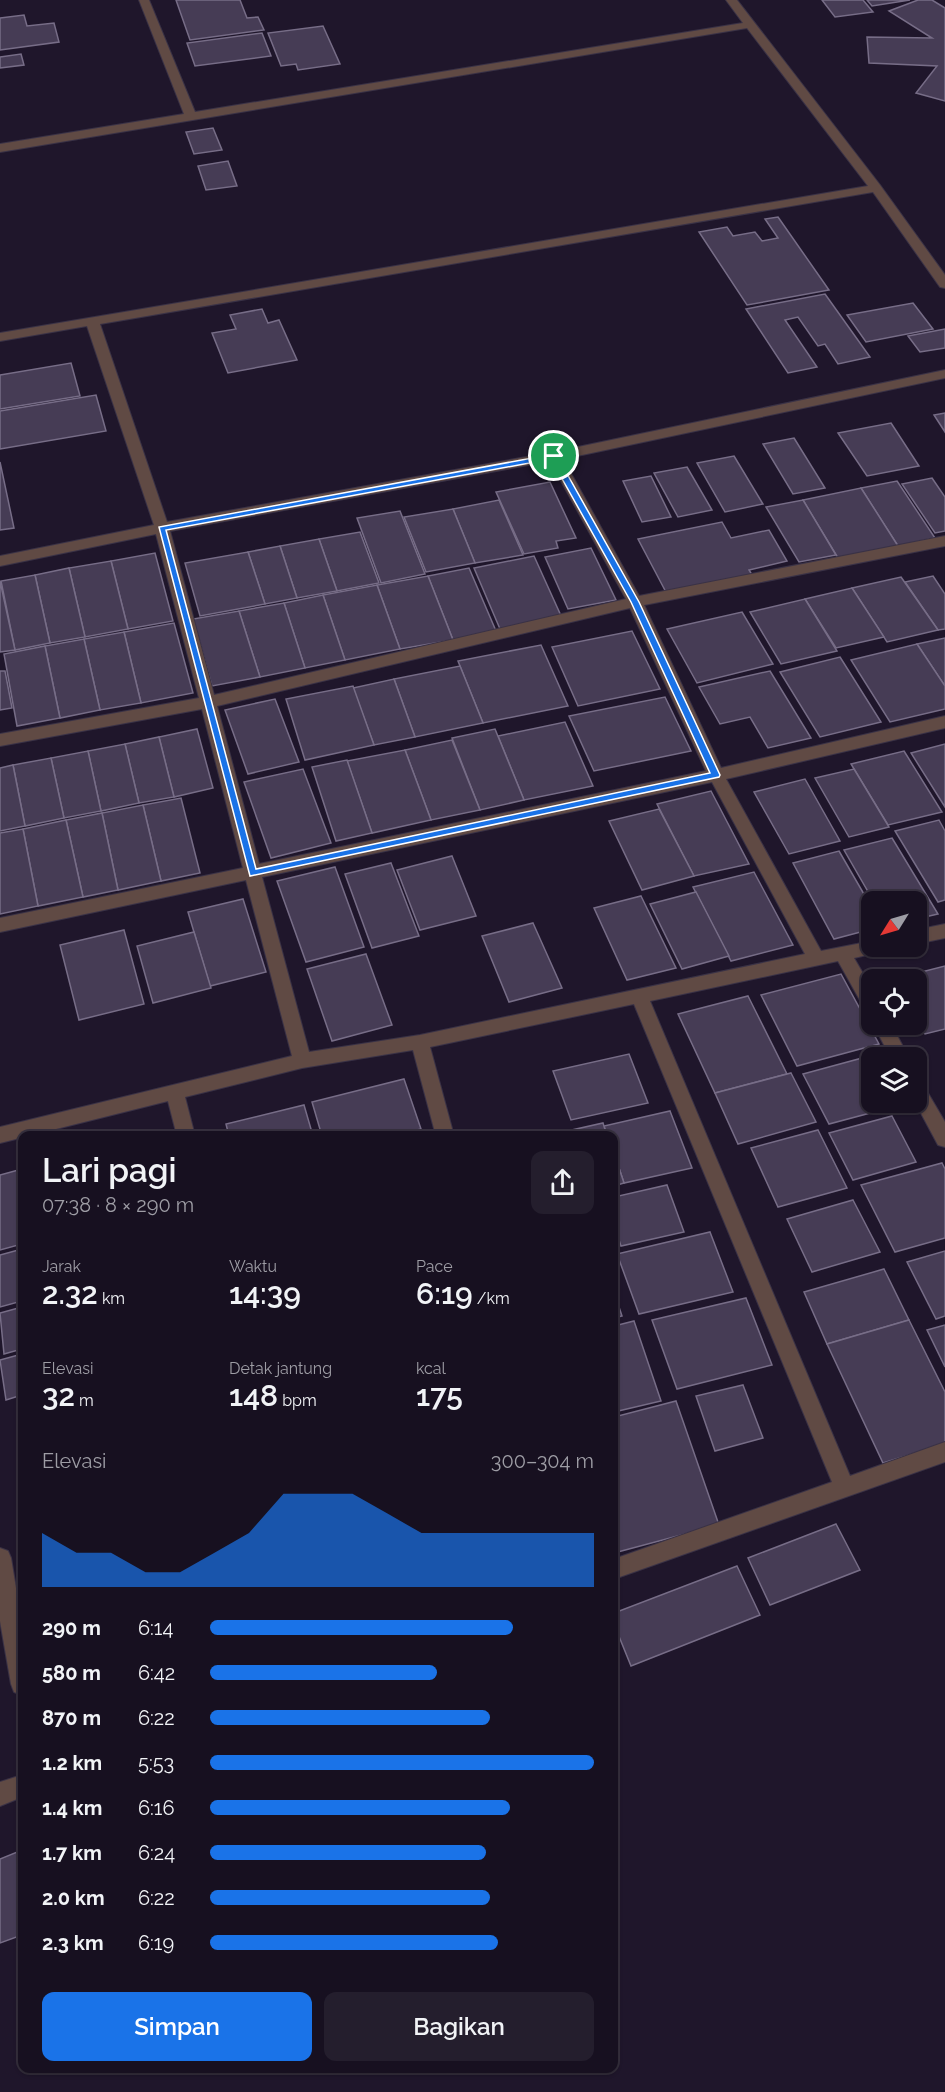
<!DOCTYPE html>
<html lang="id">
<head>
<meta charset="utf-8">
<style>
	:root { --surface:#171020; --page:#241e2d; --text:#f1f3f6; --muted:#9e9da5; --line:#36303e; --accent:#1a73e8 }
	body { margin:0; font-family:Raleway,sans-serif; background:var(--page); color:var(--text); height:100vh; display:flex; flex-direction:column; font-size:22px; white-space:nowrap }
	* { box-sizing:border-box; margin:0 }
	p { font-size:20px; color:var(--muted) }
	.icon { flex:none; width:33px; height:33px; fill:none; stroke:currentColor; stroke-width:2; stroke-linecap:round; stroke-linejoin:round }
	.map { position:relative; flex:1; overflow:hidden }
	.details { position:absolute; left:18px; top:1131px; width:600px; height:942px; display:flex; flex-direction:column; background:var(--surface); border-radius:12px; box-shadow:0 2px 4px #0004,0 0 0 2px var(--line) }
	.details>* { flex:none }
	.needle { width:39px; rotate:233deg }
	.tools { position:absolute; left:861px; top:891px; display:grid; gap:12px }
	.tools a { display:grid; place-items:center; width:66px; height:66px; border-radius:12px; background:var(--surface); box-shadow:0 2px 4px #0004,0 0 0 2px var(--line); font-size:30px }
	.pin { position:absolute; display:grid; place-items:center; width:51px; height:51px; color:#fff; margin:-26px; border:3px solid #fff; border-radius:50%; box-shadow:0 2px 6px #0007 }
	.round { display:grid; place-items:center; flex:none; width:63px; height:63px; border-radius:12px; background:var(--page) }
	.head { display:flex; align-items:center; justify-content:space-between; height:102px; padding:0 24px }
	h1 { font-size:33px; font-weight:600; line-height:45px }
	.stats { display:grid; grid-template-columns:repeat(3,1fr); gap:9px; height:102px; padding:6px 24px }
	.stats div { display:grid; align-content:center }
	.stats b { font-size:30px; font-weight:600 }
	.stats small { font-size:16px; font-weight:400 }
	.stats p { font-size:16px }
	.chart { height:168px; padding:12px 24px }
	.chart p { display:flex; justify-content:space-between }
	.chart svg { width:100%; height:108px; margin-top:6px; fill:var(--accent); opacity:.7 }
	.action { display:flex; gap:12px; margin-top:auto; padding:12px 24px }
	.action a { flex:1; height:69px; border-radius:12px; background:var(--accent); color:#fff; font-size:24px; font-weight:600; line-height:69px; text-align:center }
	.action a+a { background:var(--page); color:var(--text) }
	ul { padding:0 24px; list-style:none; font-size:20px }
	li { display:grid; grid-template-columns:96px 72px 1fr; align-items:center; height:45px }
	li i { height:15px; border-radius:8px; background:var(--accent) }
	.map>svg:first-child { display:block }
	.building { fill:#463c55; stroke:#776d87; stroke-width:1.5 }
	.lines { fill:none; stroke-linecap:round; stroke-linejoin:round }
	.street-casing { stroke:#3a3246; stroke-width:2 }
	.street { fill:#604a44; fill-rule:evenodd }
	.route { fill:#1a73e8; stroke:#fff; stroke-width:1.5; fill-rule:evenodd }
</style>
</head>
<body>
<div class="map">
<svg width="945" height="2092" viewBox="0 0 945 2092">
	<rect width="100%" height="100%" fill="#1f162b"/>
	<!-- building -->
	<g class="building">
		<polygon points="176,0 240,0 247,18 258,17 264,30 190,40"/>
		<polygon points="822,0 863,0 873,12 835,17"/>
		<polygon points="867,0 910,0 872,6"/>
		<polygon points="918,0 932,0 945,8 945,101 916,93 937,66 869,63 867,37 932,38 889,11"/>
		<polygon points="24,15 27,26 54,23 59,42 0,50 0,18"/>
		<polygon points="323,26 340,64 298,70 296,64 281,66 268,33"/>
		<polygon points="262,33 271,56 195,66 187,43"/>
		<polygon points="21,54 24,65 0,68 0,57"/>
		<polygon points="213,128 222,150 194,154 186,132"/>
		<polygon points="228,161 237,186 206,190 198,166"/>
		<polygon points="778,217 829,290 747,305 699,232 727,227 733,236 755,232 762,241 778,238 765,219"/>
		<polygon points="825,294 870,357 838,364 825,344 818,346 798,317 785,320 817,367 788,373 746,309"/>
		<polygon points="913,303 933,329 866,342 847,315"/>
		<polygon points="262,309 268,323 279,320 297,360 228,373 212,333 236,329 230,315"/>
		<polygon points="945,329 945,348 920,352 908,336"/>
		<polygon points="71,363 80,396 0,409 0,375"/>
		<polygon points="96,395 106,431 0,449 0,411"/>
		<polygon points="945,413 945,432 934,415"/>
		<polygon points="891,423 919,466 867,476 838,433"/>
		<polygon points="794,438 825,488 793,494 763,444"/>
		<polygon points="734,456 763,504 725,512 697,463"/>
		<polygon points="0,462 14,528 0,530"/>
		<polygon points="687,467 712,510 678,517 654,473"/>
		<polygon points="651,476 671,517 642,522 623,481"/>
		<polygon points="932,478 945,497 945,531 935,533 902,484"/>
		<polygon points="897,481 935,538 898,546 861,488"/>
		<polygon points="550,482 576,538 556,541 558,548 524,554 496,492"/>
		<polygon points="861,488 898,546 838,558 803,500"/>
		<polygon points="499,500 523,555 475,563 453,509"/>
		<polygon points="803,500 836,555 799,562 766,507"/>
		<polygon points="453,509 475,563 426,572 404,517"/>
		<polygon points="400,511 425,574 381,583 357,518"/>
		<polygon points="722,522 731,538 769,530 787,561 749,570 754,578 668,596 638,539"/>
		<polygon points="360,532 379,583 337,591 319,539"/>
		<polygon points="319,539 337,591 297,598 280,546"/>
		<polygon points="280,546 297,598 265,604 248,552"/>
		<polygon points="591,548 616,600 568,609 545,557"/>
		<polygon points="248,552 265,604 200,616 185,563"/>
		<polygon points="155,553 173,621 128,629 111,561"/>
		<polygon points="534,556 562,618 500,629 474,568"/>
		<polygon points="111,561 128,629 85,637 69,568"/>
		<polygon points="69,568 85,637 50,643 35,575"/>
		<polygon points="469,568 496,631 453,640 428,576"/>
		<polygon points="35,575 50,643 15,650 1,581"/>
		<polygon points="428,576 453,640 400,649 377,585"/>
		<polygon points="933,576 945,594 945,629 938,630 905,582"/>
		<polygon points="901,577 938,630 887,642 852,588"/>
		<polygon points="0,581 15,650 0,652"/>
		<polygon points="377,585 400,649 345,660 323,595"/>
		<polygon points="852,588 884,637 836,648 805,599"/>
		<polygon points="323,595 345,660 305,668 284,603"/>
		<polygon points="805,599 837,651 781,664 750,612"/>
		<polygon points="284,603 305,668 260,677 239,611"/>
		<polygon points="239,611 260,677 212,686 193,619"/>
		<polygon points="742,612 773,664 697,683 667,629"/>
		<polygon points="174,623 193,693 141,703 124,632"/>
		<polygon points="632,631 660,689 578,706 552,647"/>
		<polygon points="124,632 141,703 100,710 84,639"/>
		<polygon points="945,638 945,686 917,644"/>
		<polygon points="84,639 100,710 60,718 45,646"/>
		<polygon points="917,644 945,686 945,709 890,722 851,660"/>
		<polygon points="541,645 568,706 483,723 458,661"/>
		<polygon points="45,646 60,718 17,726 4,654"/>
		<polygon points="840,657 881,722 820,737 780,672"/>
		<polygon points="460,666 483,723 415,737 394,679"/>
		<polygon points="0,671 5,671 12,708 0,710"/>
		<polygon points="770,671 811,738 768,748 750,717 720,724 699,687"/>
		<polygon points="394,679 415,737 374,745 353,688"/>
		<polygon points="353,686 374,745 305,760 286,699"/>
		<polygon points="665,697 691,751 594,771 569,716"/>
		<polygon points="275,699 299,762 248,774 225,710"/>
		<polygon points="565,722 593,786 524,800 498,736"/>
		<polygon points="197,729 213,788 174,797 159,737"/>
		<polygon points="495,729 524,800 480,810 452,738"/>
		<polygon points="159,737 174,797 139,803 125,744"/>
		<polygon points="452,740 480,810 431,820 405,750"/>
		<polygon points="125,744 139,803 101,811 88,751"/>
		<polygon points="945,744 945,807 911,753"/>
		<polygon points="405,750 431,820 372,833 347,761"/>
		<polygon points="88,751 101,811 64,818 51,758"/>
		<polygon points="904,751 942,812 888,825 851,764"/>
		<polygon points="51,758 64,818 25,826 13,765"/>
		<polygon points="347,760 372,833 336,841 312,767"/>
		<polygon points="13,765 25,826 0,831 0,768"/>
		<polygon points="303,769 331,843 271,858 244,782"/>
		<polygon points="854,769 889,827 849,837 815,778"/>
		<polygon points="805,779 840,841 789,854 754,792"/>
		<polygon points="711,791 749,864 694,876 657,804"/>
		<polygon points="181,798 200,873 161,881 143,805"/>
		<polygon points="143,805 161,881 118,890 102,813"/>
		<polygon points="659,809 694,876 642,890 609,821"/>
		<polygon points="102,813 118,890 83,897 66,820"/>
		<polygon points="66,820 83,897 38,906 23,829"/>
		<polygon points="939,820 945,831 945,900 938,902 895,831"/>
		<polygon points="23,829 38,906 0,914 0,833"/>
		<polygon points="892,838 938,914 916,919 916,902 874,902 844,850"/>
		<polygon points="839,851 872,908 872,929 834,939 793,863"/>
		<polygon points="452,856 476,916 420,930 397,870"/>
		<polygon points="391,863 419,936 372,948 345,874"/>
		<polygon points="335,867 364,947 306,962 277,881"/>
		<polygon points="754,872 793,945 731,961 693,887"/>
		<polygon points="696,892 729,956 682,969 650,904"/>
		<polygon points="641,896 676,968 627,980 594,908"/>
		<polygon points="243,899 266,972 210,986 188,912"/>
		<polygon points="533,923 562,988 509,1002 482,936"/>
		<polygon points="124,930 144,1004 79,1020 60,945"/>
		<polygon points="194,932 211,988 153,1003 137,946"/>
		<polygon points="366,954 392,1025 332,1041 307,969"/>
		<polygon points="945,966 945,1029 925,1034 916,1019 916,980 894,979"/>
		<polygon points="841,974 879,1044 797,1066 761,995"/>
		<polygon points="748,996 787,1074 715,1093 678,1014"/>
		<polygon points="629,1054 648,1103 571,1120 553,1071"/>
		<polygon points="877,1054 879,1058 872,1058 872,1102 904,1104 829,1124 803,1074"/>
		<polygon points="791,1073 816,1122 738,1144 715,1093"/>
		<polygon points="404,1079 421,1129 394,1136 322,1136 312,1102"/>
		<polygon points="304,1105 313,1136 229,1136 226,1124"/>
		<polygon points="670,1111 692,1168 624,1183 614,1153 614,1136 607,1136 604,1126"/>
		<polygon points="892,1116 916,1162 853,1180 829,1133"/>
		<polygon points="603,1123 607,1136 545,1136"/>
		<polygon points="818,1130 847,1188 778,1207 751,1148"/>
		<polygon points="614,1153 624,1183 614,1186"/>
		<polygon points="942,1163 945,1169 945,1238 895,1252 861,1185"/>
		<polygon points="22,1169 22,1244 0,1250 0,1175"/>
		<polygon points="667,1185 684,1232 621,1246 614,1225 614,1197"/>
		<polygon points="853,1200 880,1252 812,1272 787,1219"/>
		<polygon points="710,1232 733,1292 639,1314 617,1254"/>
		<polygon points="22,1249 22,1301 0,1307 0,1255"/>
		<polygon points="945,1251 945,1316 936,1319 907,1262"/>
		<polygon points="884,1269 909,1320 827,1344 804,1292"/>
		<polygon points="614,1292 622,1316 614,1318"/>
		<polygon points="746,1298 772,1365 677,1389 652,1320"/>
		<polygon points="22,1307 22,1349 4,1354 0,1313"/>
		<polygon points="909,1320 945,1392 945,1444 883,1463 827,1344"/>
		<polygon points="634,1321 661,1401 614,1412 614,1326"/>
		<polygon points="945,1325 945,1367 927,1330"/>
		<polygon points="22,1354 22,1395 6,1400 0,1360"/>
		<polygon points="743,1385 763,1438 715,1451 696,1396"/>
		<polygon points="676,1401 719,1525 614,1553 614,1417"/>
		<polygon points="836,1524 860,1570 770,1605 748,1558"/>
		<polygon points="737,1566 760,1615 631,1666 614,1624 614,1613"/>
		<polygon points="22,1850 22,1935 0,1943 0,1859"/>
	</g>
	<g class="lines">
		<defs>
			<g id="street">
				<path d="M139,0H149L195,112L743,23L726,0H737L880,185L945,275V288L940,287L873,192L100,324L167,522L554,452L945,370V378L563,459L639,596L945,536V546L644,605L721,768L945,716V728L726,779L821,951L872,941V946H886L884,951L854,958L872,989V1013L866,1011L838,961L650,1001L850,1476L945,1442V1462L614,1579V1559L832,1482L634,1004L430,1047L454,1136H436L413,1050L302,1068L185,1097L195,1136H177L168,1101L0,1143V1127L292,1056L246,880L0,932V918L243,868L202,709L0,746V734L199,698L156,534L0,566V556L154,525L87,326L0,341V333L868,186L747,28L0,152V144L184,114ZM550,461L626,599L214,695L170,531ZM630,608L706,771L259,864L217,706ZM712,782L805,954L420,1035L309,1052L262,877Z"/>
				<polygon points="945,924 945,938 916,944 916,930"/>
				<polygon points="873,1024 891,1024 909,1058 891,1058"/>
				<polygon points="916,1081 922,1083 945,1122 945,1147 938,1145 915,1102 916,1102"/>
				<polygon points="0,1548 8,1551 11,1558 22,1624 22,1695 14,1692 11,1684 0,1621"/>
				<polygon points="22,1775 22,1797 0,1806 0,1782"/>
			</g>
		</defs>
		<!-- street casing -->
		<use href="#street" class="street-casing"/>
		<!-- street -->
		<use href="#street" class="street"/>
	</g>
	<!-- route -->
	<path class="route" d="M554,454L557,456L639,602L720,775L719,777L250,876L159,527ZM551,459L631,602L710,773L256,869L166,530Z"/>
</svg>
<div class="tools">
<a><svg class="needle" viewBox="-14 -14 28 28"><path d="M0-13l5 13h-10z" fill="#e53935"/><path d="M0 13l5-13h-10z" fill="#9e9da5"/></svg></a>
<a><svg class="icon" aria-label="locate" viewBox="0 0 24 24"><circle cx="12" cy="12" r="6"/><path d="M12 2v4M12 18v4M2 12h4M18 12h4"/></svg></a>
<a><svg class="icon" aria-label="layers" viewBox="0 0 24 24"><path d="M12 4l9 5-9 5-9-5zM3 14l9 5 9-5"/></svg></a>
</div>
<div class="pin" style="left:554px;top:456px;background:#1e9e55"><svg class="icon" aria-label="arrive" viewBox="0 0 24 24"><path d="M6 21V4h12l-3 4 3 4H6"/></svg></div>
<section class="details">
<div class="head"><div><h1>Lari pagi</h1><p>07:38 · 8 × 290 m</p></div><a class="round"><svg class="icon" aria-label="share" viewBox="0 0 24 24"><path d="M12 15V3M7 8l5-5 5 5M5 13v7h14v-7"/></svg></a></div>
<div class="stats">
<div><p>Jarak</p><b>2.32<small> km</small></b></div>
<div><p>Waktu</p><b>14:39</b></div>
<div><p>Pace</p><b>6:19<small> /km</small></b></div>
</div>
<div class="stats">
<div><p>Elevasi</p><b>32<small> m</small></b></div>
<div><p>Detak jantung</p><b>148<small> bpm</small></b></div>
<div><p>kcal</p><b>175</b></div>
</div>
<div class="chart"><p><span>Elevasi</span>300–304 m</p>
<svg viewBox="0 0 160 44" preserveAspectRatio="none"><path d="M0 44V22L10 30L20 30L30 38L40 38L50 30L60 22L70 6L80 6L90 6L100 14L110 22L120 22L130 22L140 22L150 22L160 22V44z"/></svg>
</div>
<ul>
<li><b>290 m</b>6:14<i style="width:79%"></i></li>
<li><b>580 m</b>6:42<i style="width:59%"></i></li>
<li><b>870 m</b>6:22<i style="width:73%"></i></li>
<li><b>1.2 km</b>5:53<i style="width:100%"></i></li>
<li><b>1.4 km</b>6:16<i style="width:78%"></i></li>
<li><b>1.7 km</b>6:24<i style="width:72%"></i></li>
<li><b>2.0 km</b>6:22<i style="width:73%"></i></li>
<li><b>2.3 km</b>6:19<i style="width:75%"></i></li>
</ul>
<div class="action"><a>Simpan</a><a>Bagikan</a></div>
</section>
</div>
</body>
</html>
